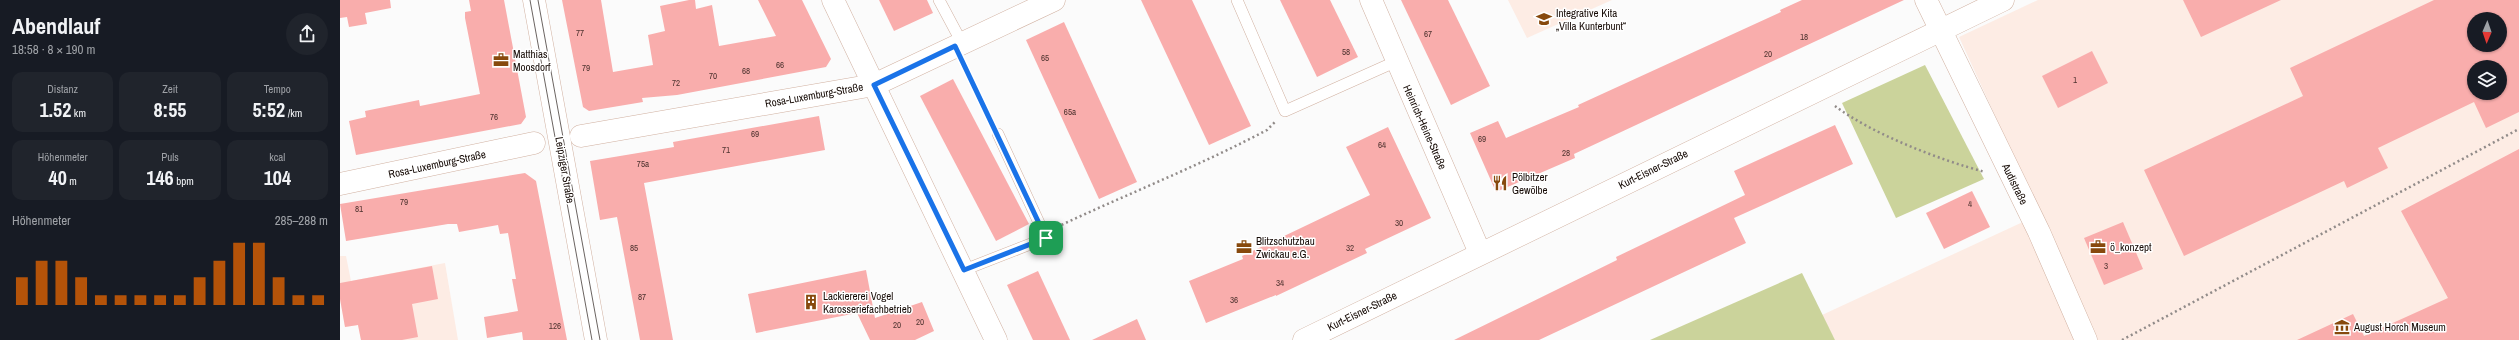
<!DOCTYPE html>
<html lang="de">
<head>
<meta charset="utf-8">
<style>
	:root { --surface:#171b24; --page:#20242c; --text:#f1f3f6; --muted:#9ea1a6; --accent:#b45309 }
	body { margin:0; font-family:"Archivo Narrow",sans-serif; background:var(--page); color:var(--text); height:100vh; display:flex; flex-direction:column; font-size:15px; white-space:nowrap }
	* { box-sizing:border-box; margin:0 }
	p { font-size:13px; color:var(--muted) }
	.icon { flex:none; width:22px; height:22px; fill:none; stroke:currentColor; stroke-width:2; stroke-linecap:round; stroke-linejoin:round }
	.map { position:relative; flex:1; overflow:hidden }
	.panel { display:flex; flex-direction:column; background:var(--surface); width:340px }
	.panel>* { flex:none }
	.needle { width:26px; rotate:182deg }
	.buttons { position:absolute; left:2127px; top:12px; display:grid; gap:8px }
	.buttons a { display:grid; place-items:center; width:40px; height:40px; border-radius:50%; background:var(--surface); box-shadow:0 1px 3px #0004; font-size:20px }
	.pin { position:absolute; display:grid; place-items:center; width:34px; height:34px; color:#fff; margin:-17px; border-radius:8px; box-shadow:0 2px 6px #0006 }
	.round { display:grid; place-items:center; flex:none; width:42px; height:42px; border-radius:21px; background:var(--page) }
	.head { display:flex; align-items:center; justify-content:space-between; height:68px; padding:0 12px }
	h1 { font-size:22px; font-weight:800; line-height:30px }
	.stats { display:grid; grid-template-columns:repeat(3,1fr); gap:6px; height:68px; padding:4px 12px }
	.stats div { display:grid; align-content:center; border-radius:10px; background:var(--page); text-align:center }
	.stats b { font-size:20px; font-weight:800 }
	.stats small { font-size:11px; font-weight:400 }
	.stats p { font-size:11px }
	.chart { height:112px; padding:8px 12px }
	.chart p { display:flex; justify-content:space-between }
	.chart svg { width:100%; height:72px; margin-top:4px; stroke:var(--accent); stroke-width:6 }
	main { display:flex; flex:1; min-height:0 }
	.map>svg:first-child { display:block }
	.built { fill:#fdece4; fill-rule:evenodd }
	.green { fill:#cbd39b }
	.building { fill:#f9adac; fill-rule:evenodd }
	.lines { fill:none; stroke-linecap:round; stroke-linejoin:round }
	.service-casing { stroke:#d1b1a1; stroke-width:12 }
	.minor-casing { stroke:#d1b1a1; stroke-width:23 }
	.tertiary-casing { stroke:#d1b1a1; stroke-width:23 }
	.path { stroke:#918b89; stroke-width:2.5; stroke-dasharray:2 3; stroke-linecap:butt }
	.service { stroke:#fff; stroke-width:11 }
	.minor { stroke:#fff; stroke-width:22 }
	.tertiary { stroke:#fff; stroke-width:22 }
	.tram { stroke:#6b6461; stroke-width:1 }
	.route-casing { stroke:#fff; stroke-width:8 }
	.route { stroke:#1a73e8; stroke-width:5 }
	.labels { text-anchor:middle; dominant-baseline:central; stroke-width:3; stroke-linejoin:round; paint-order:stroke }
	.number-label { font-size:9px; fill:#4f3430 }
	.poi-label { font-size:11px; fill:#160b06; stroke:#fff; text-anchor:start }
	.street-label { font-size:11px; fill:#160b06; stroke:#fff }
</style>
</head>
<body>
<main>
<section class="panel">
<div class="head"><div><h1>Abendlauf</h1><p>18:58 · 8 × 190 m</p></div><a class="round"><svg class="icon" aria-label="share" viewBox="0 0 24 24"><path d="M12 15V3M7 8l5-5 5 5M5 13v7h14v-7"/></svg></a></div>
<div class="stats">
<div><p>Distanz</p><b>1.52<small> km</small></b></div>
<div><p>Zeit</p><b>8:55</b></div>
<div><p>Tempo</p><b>5:52<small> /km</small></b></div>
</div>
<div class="stats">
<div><p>Höhenmeter</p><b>40<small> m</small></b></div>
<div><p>Puls</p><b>146<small> bpm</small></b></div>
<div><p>kcal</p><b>104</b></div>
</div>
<div class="chart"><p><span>Höhenmeter</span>285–288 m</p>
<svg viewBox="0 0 160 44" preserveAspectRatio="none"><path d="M5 44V27M15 44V17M25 44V17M35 44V27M45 44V38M55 44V38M65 44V38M75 44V38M85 44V38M95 44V27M105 44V17M115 44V6M125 44V6M135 44V27M145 44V38M155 44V38"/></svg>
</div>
</section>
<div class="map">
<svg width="2179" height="340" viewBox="0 0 2179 340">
	<rect width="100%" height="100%" fill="#fbfbfb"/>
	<!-- built -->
	<g class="built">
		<polygon points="1168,0 1272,0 1187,38"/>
		<path d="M1698,0H2179V340H1758L1619,37ZM2134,19H2160V45H2134ZM2134,67H2160V93H2134Z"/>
		<polygon points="1685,221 1739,340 1495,340 1482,315"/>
		<polygon points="0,256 6,256 11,281 105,263 118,340 21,340 18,325 5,327 0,299"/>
	</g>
	<!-- green -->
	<g class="green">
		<polygon points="1585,65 1644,179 1556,218 1502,103"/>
		<polygon points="1462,273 1495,340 1310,340"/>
	</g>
	<!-- building -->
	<g class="building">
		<polygon points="0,0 50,0 51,8 25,13 27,24 9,27 7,17 0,18"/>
		<polygon points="129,0 164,0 186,117 181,124 16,155 9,121 26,117 25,111 79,100 80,106 140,94 125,18 125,12 131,11"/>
		<polygon points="222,0 261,0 273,72 313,65 308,35 325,31 320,6 349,0 355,0 356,9 372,5 379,46 436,36 418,0 462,0 491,59 486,67 337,95 302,98 303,102 249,111 243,107"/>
		<polygon points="539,0 587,0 593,13 554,31"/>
		<polygon points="801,0 852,0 911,126 869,145"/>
		<polygon points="940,0 990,0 1018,57 977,77"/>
		<polygon points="1061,0 1108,0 1150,86 1111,105"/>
		<polygon points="1462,0 1564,0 1234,154 1235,158 1156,192 1130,133 1158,121 1166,138 1239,107 1238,105 1441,12 1440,10"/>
		<polygon points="1843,0 1941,0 1861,37"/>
		<path d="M2094,0H2179V112L2146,128L2134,102L2038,148L2048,168L2007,188L2004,181L1844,256L1804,170L1963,96L1950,68ZM2134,19H2160V45H2134ZM2134,67H2160V93H2134Z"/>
		<polygon points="724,22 797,182 759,199 686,40"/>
		<polygon points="1752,51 1768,83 1718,108 1702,76"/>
		<polygon points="613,79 689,224 656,241 580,96"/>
		<polygon points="479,116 485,150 304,183 333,340 300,340 277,217 260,220 250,161 334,147 333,142"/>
		<polygon points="1495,125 1513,164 1394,218 1406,243 1199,340 1114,340 1277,260 1276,257 1405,195 1394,171"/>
		<polygon points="1048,127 1091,218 1025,249 1027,253 936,296 936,295 866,323 849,281 903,259 902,256 1030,195 1006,147"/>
		<polygon points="2179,149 2179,340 1957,340 2013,314 2024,336 2108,298 2061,211"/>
		<polygon points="185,173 196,181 227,340 183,340 182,332 147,338 144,317 178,311 172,279 176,279 168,233 160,234 158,225 119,232 117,224 108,224 6,241 0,204"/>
		<polygon points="1632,191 1650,227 1604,249 1586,213"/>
		<polygon points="1783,222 1803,269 1764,285 1744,238"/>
		<polygon points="92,266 98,299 72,304 78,337 62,340 21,340 18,325 5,327 0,299 0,283"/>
		<polygon points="526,270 535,318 582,302 594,331 575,340 530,340 517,313 416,333 408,294"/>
		<polygon points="698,271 730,340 693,340 667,285"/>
		<polygon points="797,319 806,340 752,340"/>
	</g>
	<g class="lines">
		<defs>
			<g id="service">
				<polyline points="599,0 622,43"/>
				<polyline points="897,0 945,111 1057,61"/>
				<polyline points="624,270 706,238 658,134"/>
			</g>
			<g id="minor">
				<polyline points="493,0 656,340"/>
				<polyline points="1031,0 1140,253"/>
				<polyline points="1586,0 1699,232 1746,340"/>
				<polyline points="241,136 534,85 714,0"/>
				<polyline points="0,184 194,143"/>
				<polyline points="964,340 1663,0"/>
			</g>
			<polyline id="tertiary" points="194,0 256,340"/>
		</defs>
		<!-- service casing -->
		<use href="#service" class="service-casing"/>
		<!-- minor casing -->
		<use href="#minor" class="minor-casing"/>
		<!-- tertiary casing -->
		<use href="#tertiary" class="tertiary-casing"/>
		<!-- path -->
		<g class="path">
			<polyline points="625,66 651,121"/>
			<path d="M1495,106C1532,134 1600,160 1645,172"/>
			<path d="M717,227C787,194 859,166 927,130L935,122"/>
			<polyline points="1782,340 2179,129"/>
		</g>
		<!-- service -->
		<use href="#service" class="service"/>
		<!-- minor -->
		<use href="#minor" class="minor"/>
		<!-- tertiary -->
		<use href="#tertiary" class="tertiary"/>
		<!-- tram -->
		<g class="tram">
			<polyline points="190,0 252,340"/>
			<polyline points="198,0 260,340"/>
		</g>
	</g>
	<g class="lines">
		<defs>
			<polygon id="route" points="615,46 706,238 624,270 534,85"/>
		</defs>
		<!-- route casing -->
		<use href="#route" class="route-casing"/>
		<!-- route -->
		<use href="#route" class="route"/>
	</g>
	<!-- icons -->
	<defs>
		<symbol id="school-bare" viewBox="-9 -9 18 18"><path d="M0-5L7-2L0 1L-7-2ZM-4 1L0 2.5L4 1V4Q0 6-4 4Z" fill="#87490d" stroke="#fff" stroke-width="2.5" paint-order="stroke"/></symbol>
		<symbol id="office-bare" viewBox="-9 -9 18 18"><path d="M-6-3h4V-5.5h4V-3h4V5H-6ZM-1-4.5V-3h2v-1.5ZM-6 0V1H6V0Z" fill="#87490d" stroke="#fff" stroke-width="2.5" paint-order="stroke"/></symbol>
		<symbol id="restaurant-bare" viewBox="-9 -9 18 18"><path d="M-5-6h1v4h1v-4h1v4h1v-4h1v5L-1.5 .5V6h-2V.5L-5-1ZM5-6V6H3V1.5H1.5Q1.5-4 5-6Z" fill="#87490d" stroke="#fff" stroke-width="2.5" paint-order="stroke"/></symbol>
		<symbol id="building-bare" viewBox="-9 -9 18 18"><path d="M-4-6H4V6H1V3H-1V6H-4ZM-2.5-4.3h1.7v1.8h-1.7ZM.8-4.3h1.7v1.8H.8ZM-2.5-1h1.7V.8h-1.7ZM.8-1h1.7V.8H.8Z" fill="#87490d" stroke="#fff" stroke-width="2.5" paint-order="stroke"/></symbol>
		<symbol id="museum-bare" viewBox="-9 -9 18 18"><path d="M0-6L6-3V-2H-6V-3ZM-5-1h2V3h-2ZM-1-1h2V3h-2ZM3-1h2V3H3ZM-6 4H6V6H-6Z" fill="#87490d" stroke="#fff" stroke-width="2.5" paint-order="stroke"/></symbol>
	</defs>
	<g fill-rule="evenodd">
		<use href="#school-bare" x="1193" y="8" width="22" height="22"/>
		<use href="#office-bare" x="150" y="49" width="22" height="22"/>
		<use href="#restaurant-bare" x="1149" y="172" width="22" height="22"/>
		<use href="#office-bare" x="893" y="236" width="22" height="22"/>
		<use href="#office-bare" x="1747" y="236" width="22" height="22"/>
		<use href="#building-bare" x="460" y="291" width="22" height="22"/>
		<use href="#museum-bare" x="1991" y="316" width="22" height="22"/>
	</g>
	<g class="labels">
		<!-- number labels -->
		<g class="number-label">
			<text x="240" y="33">77</text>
			<text x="1088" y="34">67</text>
			<text x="1464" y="37">18</text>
			<text x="1006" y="52">58</text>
			<text x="1428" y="54">20</text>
			<text x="705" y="58">65</text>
			<text x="440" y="65">66</text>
			<text x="246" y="68">79</text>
			<text x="406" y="71">68</text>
			<text x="373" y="76">70</text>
			<text x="1735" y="80">1</text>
			<text x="336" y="83">72</text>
			<text x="730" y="112">65a</text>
			<text x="154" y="117">76</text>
			<text x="415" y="134">69</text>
			<text x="1142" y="139">69</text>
			<text x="1042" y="145">64</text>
			<text x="386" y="150">71</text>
			<text x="1226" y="153">28</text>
			<text x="303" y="164">75a</text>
			<text x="64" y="202">79</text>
			<text x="1630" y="204">4</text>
			<text x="19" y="209">81</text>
			<text x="1059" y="223">30</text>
			<text x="294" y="248">85</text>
			<text x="1010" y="248">32</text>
			<text x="1766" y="266">3</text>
			<text x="940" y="283">34</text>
			<text x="302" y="297">87</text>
			<text x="894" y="300">36</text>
			<text x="580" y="322">20</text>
			<text x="557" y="325">20</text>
			<text x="215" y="326">126</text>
		</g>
		<!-- poi labels -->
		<g class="poi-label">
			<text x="1216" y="13">Integrative Kita<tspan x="1216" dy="13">„Villa Kunterbunt“</tspan></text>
			<text x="173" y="54">Matthias<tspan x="173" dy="13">Moosdorf</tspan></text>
			<text x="1172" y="177">Pölbitzer<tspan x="1172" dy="13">Gewölbe</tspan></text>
			<text x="916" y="241">Blitzschutzbau<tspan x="916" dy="13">Zwickau e.G.</tspan></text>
			<text x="1770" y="247">ö_konzept</text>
			<text x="483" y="296">Lackiererei Vogel<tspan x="483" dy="13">Karosseriefachbetrieb</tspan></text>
			<text x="2014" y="327">August Horch Museum</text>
		</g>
		<!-- street labels -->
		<g class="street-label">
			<text transform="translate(474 95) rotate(-10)">Rosa-Luxemburg-Straße</text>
			<text transform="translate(1085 127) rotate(66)">Heinrich-Heine-Straße</text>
			<text transform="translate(97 164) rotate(-12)">Rosa-Luxemburg-Straße</text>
			<text transform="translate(1313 169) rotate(-26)">Kurt-Eisner-Straße</text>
			<text transform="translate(225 170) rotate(80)">Leipziger Straße</text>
			<text transform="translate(1675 184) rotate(64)">Audistraße</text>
			<text transform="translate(1022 311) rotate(-26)">Kurt-Eisner-Straße</text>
		</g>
	</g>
</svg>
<div class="buttons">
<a><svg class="needle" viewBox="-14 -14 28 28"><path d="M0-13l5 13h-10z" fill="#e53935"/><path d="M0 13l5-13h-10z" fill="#9ea1a6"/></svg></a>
<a><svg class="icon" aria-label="layers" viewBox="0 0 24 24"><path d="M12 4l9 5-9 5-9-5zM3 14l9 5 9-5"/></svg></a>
</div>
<div class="pin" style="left:706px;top:238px;background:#1e9e55"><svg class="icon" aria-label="arrive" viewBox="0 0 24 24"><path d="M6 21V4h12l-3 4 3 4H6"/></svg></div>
</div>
</main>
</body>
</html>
